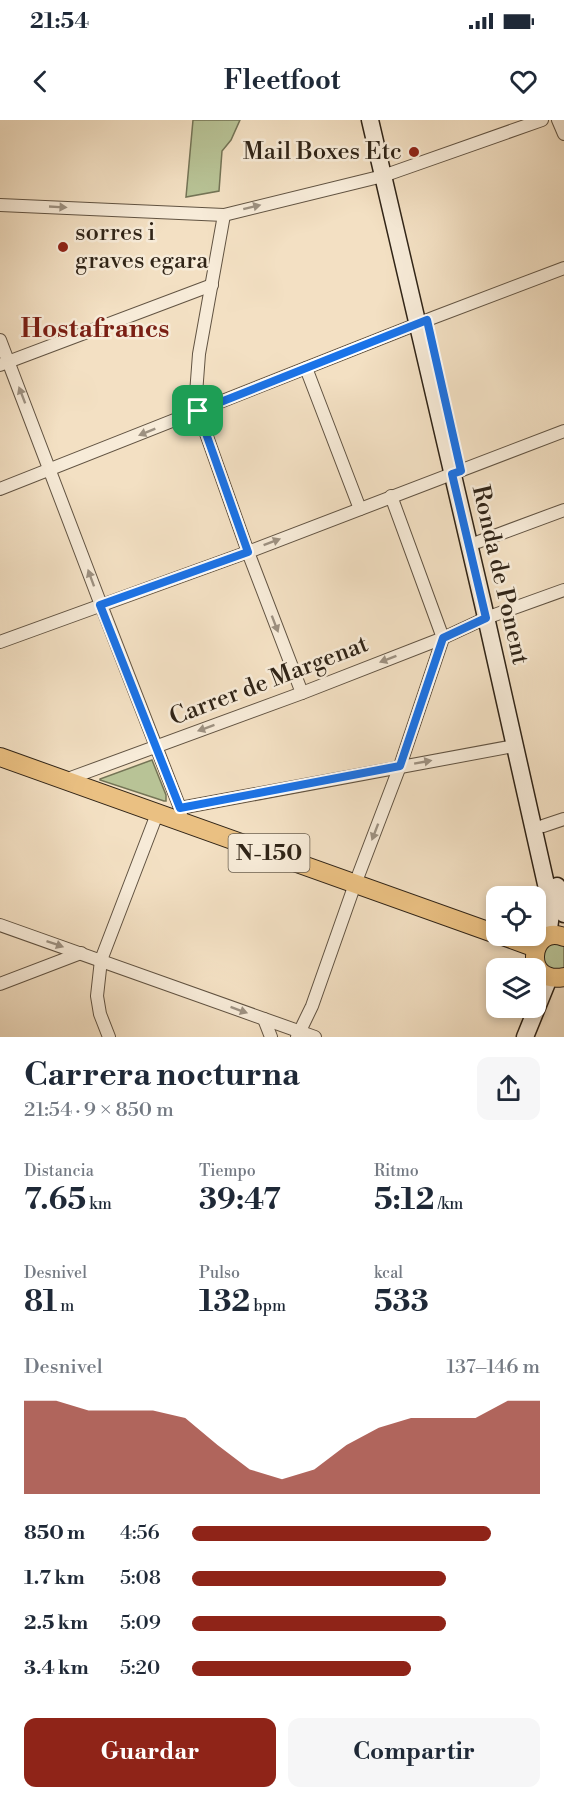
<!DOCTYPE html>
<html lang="es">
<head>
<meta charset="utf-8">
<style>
	:root { --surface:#fff; --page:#f6f6f7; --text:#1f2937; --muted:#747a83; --accent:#8f2418 }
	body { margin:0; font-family:"Libre Bodoni",serif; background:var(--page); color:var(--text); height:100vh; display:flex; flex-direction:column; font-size:22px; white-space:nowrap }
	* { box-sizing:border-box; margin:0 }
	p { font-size:20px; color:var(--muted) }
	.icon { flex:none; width:33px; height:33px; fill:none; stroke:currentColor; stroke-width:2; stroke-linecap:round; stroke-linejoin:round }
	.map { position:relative; height:917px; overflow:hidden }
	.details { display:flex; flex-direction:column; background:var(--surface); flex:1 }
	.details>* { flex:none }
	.fabs { position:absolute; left:486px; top:766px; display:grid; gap:12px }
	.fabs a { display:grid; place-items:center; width:60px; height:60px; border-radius:12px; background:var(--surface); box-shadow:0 3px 9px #0003; font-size:30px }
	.pin { position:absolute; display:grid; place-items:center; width:51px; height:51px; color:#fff; margin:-26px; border-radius:12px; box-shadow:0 3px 9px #0006 }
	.round { display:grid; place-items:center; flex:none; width:63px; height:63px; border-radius:12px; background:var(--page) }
	.overview { display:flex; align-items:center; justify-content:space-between; height:102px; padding:0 24px }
	h1 { font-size:33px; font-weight:800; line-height:45px }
	.metrics { display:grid; grid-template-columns:repeat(3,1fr); gap:9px; height:102px; padding:6px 24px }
	.metrics div { display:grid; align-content:center }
	.metrics b { font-size:30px; font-weight:800 }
	.metrics small { font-size:16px; font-weight:400 }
	.metrics p { font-size:16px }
	.chart { height:168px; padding:12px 24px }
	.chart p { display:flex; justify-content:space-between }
	.chart svg { width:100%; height:108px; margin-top:6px; fill:var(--accent); opacity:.7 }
	.cta { display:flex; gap:12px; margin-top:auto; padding:12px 24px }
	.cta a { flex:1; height:69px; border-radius:12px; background:var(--accent); color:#fff; font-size:24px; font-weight:800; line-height:69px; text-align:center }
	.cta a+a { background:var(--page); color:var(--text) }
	ul { padding:0 24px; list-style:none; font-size:20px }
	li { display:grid; grid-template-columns:96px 72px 1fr; align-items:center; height:45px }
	li i { height:15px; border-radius:8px; background:var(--accent) }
	.status { display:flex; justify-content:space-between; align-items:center; height:42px; padding:0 30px; background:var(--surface); direction:ltr }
	.status svg { height:16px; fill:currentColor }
	header { display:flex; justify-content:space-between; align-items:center; height:78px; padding:0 24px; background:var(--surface); font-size:27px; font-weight:800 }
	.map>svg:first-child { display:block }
	.green { fill:#b8c396; stroke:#747456; stroke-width:1.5 }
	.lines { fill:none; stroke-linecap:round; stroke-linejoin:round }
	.street-casing { stroke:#615342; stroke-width:14 }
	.secondary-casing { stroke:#302417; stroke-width:19 }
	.primary-casing { stroke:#302417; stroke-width:20 }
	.street { stroke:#f7ebd8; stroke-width:12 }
	.secondary { stroke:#f7ebd8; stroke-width:16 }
	.primary { stroke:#eac082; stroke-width:18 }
	.oneway { fill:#9d9181 }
	.route-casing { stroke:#fff; stroke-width:12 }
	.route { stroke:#1a73e8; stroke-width:8 }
	.poi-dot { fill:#8f2418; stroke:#f7ebd8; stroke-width:2 }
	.labels { text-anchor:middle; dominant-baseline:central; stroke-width:5; stroke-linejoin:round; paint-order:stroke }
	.shield { fill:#f7ebd8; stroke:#6c6051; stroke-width:1.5 }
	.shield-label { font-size:22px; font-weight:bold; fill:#302417 }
	.poi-label { font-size:24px; fill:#302417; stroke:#f7ebd8; text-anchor:end }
	.street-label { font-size:24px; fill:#302417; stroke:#f7ebd8 }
	.neighbourhood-label { font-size:26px; font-weight:bold; fill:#7a1f14; stroke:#f7ebd8 }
</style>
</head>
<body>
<div class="status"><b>21:54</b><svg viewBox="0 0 49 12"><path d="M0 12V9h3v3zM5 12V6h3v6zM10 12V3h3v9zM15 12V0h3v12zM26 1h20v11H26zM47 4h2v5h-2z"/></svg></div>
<header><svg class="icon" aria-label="back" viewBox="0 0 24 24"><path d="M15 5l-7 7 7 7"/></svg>Fleetfoot<svg class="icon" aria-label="heart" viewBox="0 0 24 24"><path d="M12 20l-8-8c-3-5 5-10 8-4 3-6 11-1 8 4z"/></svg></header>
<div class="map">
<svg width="564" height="917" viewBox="0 0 564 917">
	<rect width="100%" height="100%" fill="#f3e0c3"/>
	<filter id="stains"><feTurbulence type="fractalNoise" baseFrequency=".00333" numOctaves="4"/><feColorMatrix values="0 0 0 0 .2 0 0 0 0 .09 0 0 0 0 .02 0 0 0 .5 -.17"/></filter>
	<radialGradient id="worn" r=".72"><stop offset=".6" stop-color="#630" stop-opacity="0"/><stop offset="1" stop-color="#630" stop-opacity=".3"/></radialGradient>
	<!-- green -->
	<g class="green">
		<polygon points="193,0 240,0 231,20 222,31 219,71 186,77"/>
		<polygon points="152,640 166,675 166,681 164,681 100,660 100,659"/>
		<polygon points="564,818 564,859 555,861 534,831"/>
	</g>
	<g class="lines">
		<defs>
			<g id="street">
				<polyline points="558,0 564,14"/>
				<polyline points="0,85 224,95 383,56 542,0"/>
				<polyline points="224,95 199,234 196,274 198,291 248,432 302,573"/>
				<polyline points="0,220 101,485 180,688 182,703"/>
				<polyline points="0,245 212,165"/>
				<polyline points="306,248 360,389"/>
				<polyline points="0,369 435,197 564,148"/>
				<polyline points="391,376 443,518"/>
				<polyline points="478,422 564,390"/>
				<polyline points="0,522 248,432 564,311"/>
				<polyline points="65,660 302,573 443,518 486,498 564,470"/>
				<polyline points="180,688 514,626"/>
				<polyline points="543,706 564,699"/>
				<polyline points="0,805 315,917"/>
				<polyline points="0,864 81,833"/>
				<polyline points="264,899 271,917"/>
				<polyline points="109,917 100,894 97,876 101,840 157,694"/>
				<polyline points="297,917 312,886 355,764 400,646 443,518"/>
			</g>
			<g id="secondary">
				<polyline points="370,0 483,484 550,782 551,794 548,816"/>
				<polyline points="557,766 564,794"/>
				<polyline points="525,917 549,858"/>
			</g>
			<g id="primary">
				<polyline points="0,637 496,814"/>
				<polyline points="503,816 536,828"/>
				<path d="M564,817C530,803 521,865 564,857"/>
			</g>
		</defs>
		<!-- street casing -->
		<use href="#street" class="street-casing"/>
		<!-- secondary casing -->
		<use href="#secondary" class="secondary-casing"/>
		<!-- primary casing -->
		<use href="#primary" class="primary-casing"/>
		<!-- street -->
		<use href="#street" class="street"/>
		<!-- secondary -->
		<use href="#secondary" class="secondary"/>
		<!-- primary -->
		<use href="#primary" class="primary"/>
	</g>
	<!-- one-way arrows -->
	<defs><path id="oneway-solid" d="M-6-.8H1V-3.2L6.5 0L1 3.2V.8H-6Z" transform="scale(1.5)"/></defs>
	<g class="oneway">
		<use href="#oneway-solid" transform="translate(58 87) rotate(3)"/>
		<use href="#oneway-solid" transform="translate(252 87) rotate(-14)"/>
		<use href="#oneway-solid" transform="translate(22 275) rotate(-111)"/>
		<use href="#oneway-solid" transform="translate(147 312) rotate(158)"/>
		<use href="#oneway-solid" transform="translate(272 422) rotate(-21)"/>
		<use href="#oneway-solid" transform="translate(91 458) rotate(-110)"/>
		<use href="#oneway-solid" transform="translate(275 504) rotate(69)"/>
		<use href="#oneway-solid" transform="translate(388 539) rotate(159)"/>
		<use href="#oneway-solid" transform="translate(206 608) rotate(160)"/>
		<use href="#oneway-solid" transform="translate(423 642) rotate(-10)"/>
		<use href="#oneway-solid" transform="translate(375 712) rotate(111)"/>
		<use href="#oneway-solid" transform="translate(55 824) rotate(19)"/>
		<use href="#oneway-solid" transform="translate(239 890) rotate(20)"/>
	</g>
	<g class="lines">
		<defs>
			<polygon id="route" points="427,200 461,351 452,354 486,498 443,518 400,646 180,688 100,485 248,432 198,291"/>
		</defs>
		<!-- route casing -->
		<use href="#route" class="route-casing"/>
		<!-- route -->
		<use href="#route" class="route"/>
	</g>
	<!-- markers -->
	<g class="poi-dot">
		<circle cx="414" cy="32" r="6"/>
		<circle cx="63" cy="127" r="6"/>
	</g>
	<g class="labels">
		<!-- shield labels -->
		<rect class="shield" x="228.5" y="714" width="81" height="38" rx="4.5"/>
		<g class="shield-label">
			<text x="269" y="733">N-150</text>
		</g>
		<!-- poi labels -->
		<g class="poi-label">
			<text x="402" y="32">Mail Boxes Etc</text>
			<text x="75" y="113" text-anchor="start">sorres i<tspan x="75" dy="28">graves egara</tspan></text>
		</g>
		<!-- street labels -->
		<g class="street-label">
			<text transform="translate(500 455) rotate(77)">Ronda de Ponent</text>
			<text transform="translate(269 561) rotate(-21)">Carrer de Margenat</text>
		</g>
		<!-- neighbourhood labels -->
		<g class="neighbourhood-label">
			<text x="95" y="209">Hostafrancs</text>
		</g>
	</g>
	<rect width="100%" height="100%" filter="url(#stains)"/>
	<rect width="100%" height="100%" fill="url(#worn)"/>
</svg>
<div class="fabs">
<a><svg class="icon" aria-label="locate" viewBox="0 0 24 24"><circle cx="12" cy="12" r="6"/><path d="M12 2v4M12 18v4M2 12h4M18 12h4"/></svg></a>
<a><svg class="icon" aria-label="layers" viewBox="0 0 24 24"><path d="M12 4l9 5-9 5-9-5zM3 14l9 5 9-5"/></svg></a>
</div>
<div class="pin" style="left:198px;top:291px;background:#1e9e55"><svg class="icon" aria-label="arrive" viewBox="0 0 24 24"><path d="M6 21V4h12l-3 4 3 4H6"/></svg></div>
</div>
<section class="details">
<div class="overview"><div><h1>Carrera nocturna</h1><p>21:54 · 9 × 850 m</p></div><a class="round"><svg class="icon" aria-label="share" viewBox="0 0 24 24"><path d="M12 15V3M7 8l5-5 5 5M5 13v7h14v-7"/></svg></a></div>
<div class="metrics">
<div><p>Distancia</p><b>7.65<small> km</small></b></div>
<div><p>Tiempo</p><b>39:47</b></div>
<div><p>Ritmo</p><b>5:12<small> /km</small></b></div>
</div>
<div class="metrics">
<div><p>Desnivel</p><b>81<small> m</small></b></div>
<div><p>Pulso</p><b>132<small> bpm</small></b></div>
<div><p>kcal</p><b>533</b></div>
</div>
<div class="chart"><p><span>Desnivel</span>137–146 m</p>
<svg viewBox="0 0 160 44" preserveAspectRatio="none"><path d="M0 44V6L10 6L20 10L30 10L40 10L50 13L60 24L70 34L80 38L90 34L100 24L110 17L120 13L130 13L140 13L150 6L160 6V44z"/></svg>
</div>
<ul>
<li><b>850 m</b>4:56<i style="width:86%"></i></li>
<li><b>1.7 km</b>5:08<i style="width:73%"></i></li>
<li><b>2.5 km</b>5:09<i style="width:73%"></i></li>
<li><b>3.4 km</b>5:20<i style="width:63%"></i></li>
</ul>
<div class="cta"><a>Guardar</a><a>Compartir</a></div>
</section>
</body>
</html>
